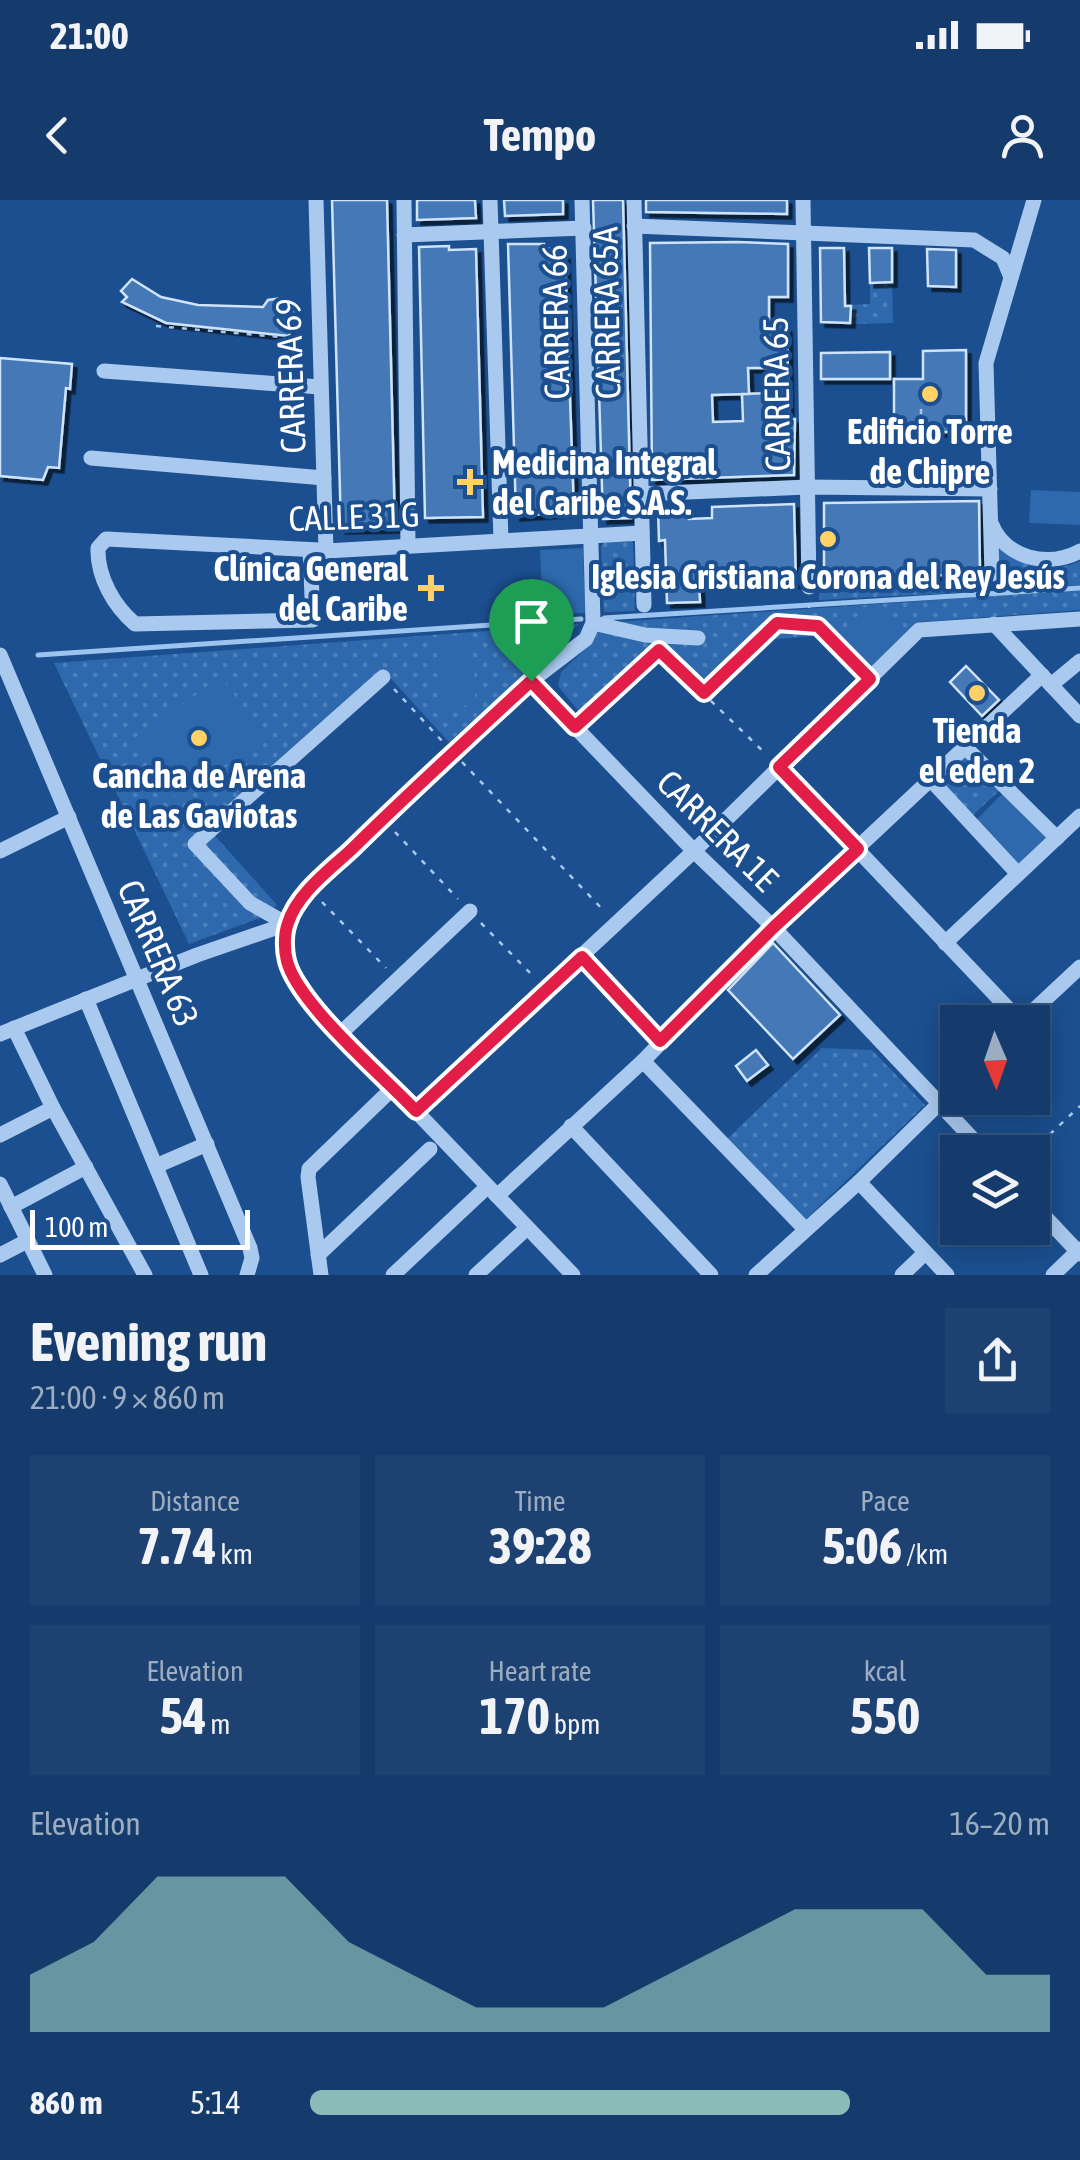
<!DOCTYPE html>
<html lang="en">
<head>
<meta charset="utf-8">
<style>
	:root { --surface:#143b6b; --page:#1d4271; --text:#f1f3f6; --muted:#9dadc1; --line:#33557e; --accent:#8bbbb9 }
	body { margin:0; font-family:"Asap Condensed",sans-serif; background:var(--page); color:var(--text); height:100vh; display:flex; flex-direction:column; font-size:38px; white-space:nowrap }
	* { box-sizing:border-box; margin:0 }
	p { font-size:32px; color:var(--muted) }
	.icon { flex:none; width:55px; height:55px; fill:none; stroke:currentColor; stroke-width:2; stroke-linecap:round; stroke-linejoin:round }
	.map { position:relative; height:1075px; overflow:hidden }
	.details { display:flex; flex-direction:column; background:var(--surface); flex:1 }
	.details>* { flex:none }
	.needle { width:65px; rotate:178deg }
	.tools { position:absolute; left:940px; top:805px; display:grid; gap:20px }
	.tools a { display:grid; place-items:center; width:110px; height:110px; border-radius:0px; background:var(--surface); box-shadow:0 5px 25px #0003,0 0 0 2px var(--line); font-size:50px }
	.scale { position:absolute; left:30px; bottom:25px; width:220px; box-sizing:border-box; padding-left:10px; border:5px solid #fff; border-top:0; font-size:28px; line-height:35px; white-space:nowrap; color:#fff; -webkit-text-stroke:8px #1b4f8f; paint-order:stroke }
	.pin { position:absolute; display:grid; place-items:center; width:85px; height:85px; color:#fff; margin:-102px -42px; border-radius:50% 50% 50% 0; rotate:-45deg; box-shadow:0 0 10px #0007 }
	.pin .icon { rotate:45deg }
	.round { display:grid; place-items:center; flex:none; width:105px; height:105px; border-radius:0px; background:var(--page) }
	.overview { display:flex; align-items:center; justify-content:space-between; height:170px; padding:0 30px }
	h1 { font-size:55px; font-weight:700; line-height:75px }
	.stats { display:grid; grid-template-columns:repeat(3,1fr); gap:15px; height:170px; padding:10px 30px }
	.stats div { display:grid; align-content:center; border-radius:0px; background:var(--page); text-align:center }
	.stats b { font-size:50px; font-weight:700 }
	.stats small { font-size:28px; font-weight:400 }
	.stats p { font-size:28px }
	.chart { height:280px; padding:20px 30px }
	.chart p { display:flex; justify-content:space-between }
	.chart svg { width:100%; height:180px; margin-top:10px; fill:var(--accent); opacity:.7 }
	ul { padding:0 30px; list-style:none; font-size:32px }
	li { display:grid; grid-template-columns:160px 120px 1fr; align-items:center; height:75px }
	li i { height:25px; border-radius:12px; background:var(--accent) }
	.status { display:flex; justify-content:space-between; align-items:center; height:70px; padding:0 50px; background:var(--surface); direction:ltr }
	.status svg { height:28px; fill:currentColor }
	header { display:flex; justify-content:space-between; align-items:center; height:130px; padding:0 30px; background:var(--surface); font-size:45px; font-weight:700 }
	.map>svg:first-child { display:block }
	.grass { fill:url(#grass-dots) }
	.pitch { fill:#2e69ad }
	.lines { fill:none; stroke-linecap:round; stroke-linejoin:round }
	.stream { stroke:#9cc4f0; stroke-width:5 }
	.building { fill:#4478b7; stroke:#cfe3fa; stroke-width:2.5; fill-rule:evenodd; filter:url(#shadow) }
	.path { stroke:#a9c9ee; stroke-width:2.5; stroke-dasharray:5 8; stroke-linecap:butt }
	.minor { stroke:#a9c9ee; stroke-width:15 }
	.route-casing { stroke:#fff; stroke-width:20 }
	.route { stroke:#e11d48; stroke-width:12 }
	.poi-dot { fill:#ffd166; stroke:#1b4f8f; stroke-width:4 }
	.labels { text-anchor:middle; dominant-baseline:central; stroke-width:8; stroke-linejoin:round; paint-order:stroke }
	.street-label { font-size:35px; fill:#fff; stroke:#1b4f8f }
	.poi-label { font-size:35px; font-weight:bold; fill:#fff; stroke:#1b4f8f }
</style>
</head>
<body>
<div class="status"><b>21:00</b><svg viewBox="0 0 49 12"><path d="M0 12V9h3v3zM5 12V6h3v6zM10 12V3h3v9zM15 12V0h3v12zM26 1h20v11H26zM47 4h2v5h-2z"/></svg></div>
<header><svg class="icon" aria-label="back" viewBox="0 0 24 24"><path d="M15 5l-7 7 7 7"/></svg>Tempo<svg class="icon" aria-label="person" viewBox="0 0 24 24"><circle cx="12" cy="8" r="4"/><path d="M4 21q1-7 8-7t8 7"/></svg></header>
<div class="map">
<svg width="1080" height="1075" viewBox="0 0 1080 1075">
	<defs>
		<pattern id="grass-dots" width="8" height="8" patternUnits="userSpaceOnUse" patternTransform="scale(2.5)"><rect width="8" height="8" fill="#2e69ad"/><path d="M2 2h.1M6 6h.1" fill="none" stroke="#4d80b9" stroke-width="1.8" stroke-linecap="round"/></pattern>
		<filter id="shadow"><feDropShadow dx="4.5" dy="4.5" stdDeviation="0" flood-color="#0009"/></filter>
	</defs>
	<rect width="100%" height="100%" fill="#1b4f8f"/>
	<!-- grass -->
	<g class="grass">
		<polygon points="892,82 893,123 827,125 850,123 850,107 821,106 870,104 870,83"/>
		<polygon points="633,341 635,411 604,412 601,347 604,342"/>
		<path d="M997,342C1024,362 1047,376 1080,361V385L998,389Z"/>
		<polygon points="986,384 986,391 819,400 819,393"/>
		<polygon points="1080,390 1080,410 920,422 870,473 822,429 814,436 748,441 702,487 658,445 582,515 558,486 561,472 593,442 601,423"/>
		<polygon points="579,424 449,542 383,470 207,627 277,705 263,717 189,744 54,463"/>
		<polygon points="970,552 1003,587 971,617 938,582"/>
		<polygon points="822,848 872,850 925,905 805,1020 727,939"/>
	</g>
	<!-- pitch -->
	<g class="pitch">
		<polygon points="1031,290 1080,292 1080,325 1029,323"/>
		<polygon points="583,348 585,413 543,414 540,350"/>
		<polygon points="881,406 908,432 869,471 842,445"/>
		<polygon points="472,435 476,505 441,507 436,437"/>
		<polygon points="221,477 265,536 177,600 133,541"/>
		<polygon points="1005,591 1050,635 1017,668 974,622"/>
	</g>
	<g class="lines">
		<!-- stream -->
		<g class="stream">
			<polyline points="604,418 1080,388"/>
			<polyline points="38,455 581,419"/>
		</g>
	</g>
	<!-- building -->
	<g class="building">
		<polygon points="332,0 387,0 395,328 341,329"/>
		<polygon points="417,0 475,0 476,18 417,20"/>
		<polygon points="504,0 563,0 563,14 505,16"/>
		<polygon points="593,0 623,0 631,318 603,319"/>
		<polygon points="646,0 787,0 787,14 646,12"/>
		<path d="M738,42L788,44V97H769V123H783V128H787L789,219H795L794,275L652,280L650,43ZM748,168H772V193L742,194L743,221L713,222L712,195L749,194Z"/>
		<polygon points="508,44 544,44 544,49 559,48 560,55 565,55 574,312 516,316"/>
		<polygon points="449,46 449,50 476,49 483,317 425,318 419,47"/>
		<polygon points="820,48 844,48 845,106 851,106 850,123 821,122"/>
		<polygon points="869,48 892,48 892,82 870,83"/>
		<polygon points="927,49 956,50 956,87 928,86"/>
		<polygon points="132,79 161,97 198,105 263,107 268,100 282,98 294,106 295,116 289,136 166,123 122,102 127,97 121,91"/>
		<polygon points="966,150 966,232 894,232 894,179 923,179 923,151"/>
		<polygon points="890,152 890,179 821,179 821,153"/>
		<polygon points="0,158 72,164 70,189 66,188 59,268 48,267 43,280 0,276"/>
		<polygon points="979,301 980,375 824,376 824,303"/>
		<polygon points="794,304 796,383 759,385 758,379 699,381 700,402 667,403 665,340 659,341 658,309 689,308 689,319 712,318 712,307"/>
		<polygon points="966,466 999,500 982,516 950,482"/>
		<polygon points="773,743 840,815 793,859 728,790"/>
		<polygon points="756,850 768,865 747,881 736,866"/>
	</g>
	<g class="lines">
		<!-- path -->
		<g class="path">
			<polyline points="156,126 291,138"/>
			<polyline points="921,209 921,230"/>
			<polyline points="825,386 977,381"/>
			<polyline points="809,403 809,424"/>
			<polyline points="394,489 443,542"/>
			<polyline points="706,492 777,423 818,426 858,467"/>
			<polyline points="587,516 659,451 767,555"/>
			<polyline points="462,562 605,712"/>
			<polyline points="395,632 458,699"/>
			<polyline points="322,702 386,768"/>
			<polyline points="481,723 535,778"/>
			<polyline points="593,769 652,833"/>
			<polyline points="1031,952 1080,906"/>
		</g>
		<!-- minor -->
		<g class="minor">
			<polyline points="316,0 326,351"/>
			<polyline points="404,0 408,345"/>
			<polyline points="490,0 501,340"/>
			<polyline points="634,0 644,405"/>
			<polyline points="803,0 809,387"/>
			<polyline points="634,26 974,40 1003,58 1011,77"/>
			<polyline points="404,35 584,28"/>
			<polyline points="104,171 320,187"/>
			<polyline points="91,258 324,278"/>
			<polyline points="641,294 807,287 990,289"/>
			<path d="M991,323C1005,359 1048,368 1080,351"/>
			<path d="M310,350L313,420L135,424C114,406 97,377 98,348L106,339L319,350L326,351L642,333"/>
			<polyline points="992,374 986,163 1034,0"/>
			<polyline points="593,423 645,435 698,438"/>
			<polyline points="994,424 1080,516"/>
			<polyline points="0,455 250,1048 252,1058 247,1075"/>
			<polyline points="383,477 195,644 250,703 287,724 288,765 317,808 573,1075"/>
			<polyline points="531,481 694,651 773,727 985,952"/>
			<polyline points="1051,485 1080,461"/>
			<polyline points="964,546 1057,638"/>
			<polyline points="779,567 1021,822"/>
			<polyline points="930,579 1018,674"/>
			<polyline points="0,651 69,617"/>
			<polyline points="945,743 1080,616"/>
			<polyline points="86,799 201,1075"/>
			<polyline points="1021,822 1080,767"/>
			<polyline points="14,828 53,908 145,1075"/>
			<polyline points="341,833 470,711"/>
			<polyline points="0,834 197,755 287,724 310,690 453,552 531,481 586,439 593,423 582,0"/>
			<polyline points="643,861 805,1029"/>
			<polyline points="415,911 694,651 919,430 1080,419"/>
			<polyline points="571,926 711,1075"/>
			<polyline points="0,935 53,908"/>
			<polyline points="156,966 207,944"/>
			<polyline points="859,982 947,1075"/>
			<polyline points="0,984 45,1075"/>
			<polyline points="497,996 643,861 773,727 1042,475"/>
			<polyline points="1032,1003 1080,1054"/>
			<polyline points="11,1007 86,967"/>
			<polyline points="0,1055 27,1041"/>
			<polyline points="318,1055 430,949"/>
			<polyline points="321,1075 308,977 309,969 394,887"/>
			<polyline points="393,1075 487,987"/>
			<polyline points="476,1075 526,1029"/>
			<polyline points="756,1075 859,982 958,885"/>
			<polyline points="902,1075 925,1053"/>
			<polyline points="1053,1075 1080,1049"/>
		</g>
	</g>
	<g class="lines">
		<defs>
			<path id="route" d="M777,423L818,426L870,479L779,567L858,649L774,727L660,841L582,757L416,911C383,876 298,804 287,761C284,750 284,734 288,723C297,693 331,669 353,648C411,591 471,536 531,481L575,527L659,450L704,493Z"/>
		</defs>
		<!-- route casing -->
		<use href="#route" class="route-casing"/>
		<!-- route -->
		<use href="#route" class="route"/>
	</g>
	<!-- markers -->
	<g class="poi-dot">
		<circle cx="930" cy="194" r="10"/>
		<path d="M465 267h10v10h10v10h-10v10h-10v-10h-10v-10h10z"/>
		<circle cx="828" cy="339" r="10"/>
		<path d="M426 373h10v10h10v10h-10v10h-10v-10h-10v-10h10z"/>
		<circle cx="977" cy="493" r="10"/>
		<circle cx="199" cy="538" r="10"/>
	</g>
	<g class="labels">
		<!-- street labels -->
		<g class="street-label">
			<text transform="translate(606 113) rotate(-91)">CARRERA 65A</text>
			<text transform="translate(555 122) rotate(-91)">CARRERA 66</text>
			<text transform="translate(290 176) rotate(-92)">CARRERA 69</text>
			<text transform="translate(776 194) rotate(-91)">CARRERA 65</text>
			<text transform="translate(354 316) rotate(-2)">CALLE 31G</text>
			<text transform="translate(718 630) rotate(45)">CARRERA 1E</text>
			<text transform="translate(159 753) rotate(67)">CARRERA 63</text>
		</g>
		<!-- poi labels -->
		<g class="poi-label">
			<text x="930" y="231">Edificio Torre<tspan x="930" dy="40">de Chipre</tspan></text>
			<text x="492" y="262" text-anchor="start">Medicina Integral<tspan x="492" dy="40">del Caribe S.A.S.</tspan></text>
			<text x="408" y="368" text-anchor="end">Clínica General<tspan x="408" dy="40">del Caribe</tspan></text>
			<text x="828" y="376">Iglesia Cristiana Corona del Rey Jesús</text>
			<text x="977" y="530">Tienda<tspan x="977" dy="40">el eden 2</tspan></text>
			<text x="199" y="575">Cancha de Arena<tspan x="199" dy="40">de Las Gaviotas</tspan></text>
		</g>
	</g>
</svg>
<div class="tools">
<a><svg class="needle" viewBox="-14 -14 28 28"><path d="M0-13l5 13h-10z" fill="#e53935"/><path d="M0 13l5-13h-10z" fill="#9dadc1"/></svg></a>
<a><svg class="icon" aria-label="layers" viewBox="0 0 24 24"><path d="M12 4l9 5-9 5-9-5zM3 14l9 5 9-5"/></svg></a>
</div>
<div class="scale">100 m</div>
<div class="pin" style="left:531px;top:481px;background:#1e9e55"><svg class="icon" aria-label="arrive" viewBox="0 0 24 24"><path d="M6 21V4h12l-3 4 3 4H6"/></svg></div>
</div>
<section class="details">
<div class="overview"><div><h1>Evening run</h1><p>21:00 · 9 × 860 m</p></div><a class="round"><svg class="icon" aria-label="share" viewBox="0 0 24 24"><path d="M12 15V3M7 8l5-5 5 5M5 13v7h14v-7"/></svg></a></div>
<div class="stats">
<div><p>Distance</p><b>7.74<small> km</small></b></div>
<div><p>Time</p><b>39:28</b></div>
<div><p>Pace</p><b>5:06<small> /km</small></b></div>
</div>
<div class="stats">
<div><p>Elevation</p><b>54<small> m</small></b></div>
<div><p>Heart rate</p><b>170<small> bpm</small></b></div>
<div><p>kcal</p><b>550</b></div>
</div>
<div class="chart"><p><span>Elevation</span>16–20 m</p>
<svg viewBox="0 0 160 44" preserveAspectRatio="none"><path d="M0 44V30L10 22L20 6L30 6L40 6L50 22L60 30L70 38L80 38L90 38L100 30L110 22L120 14L130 14L140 14L150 30L160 30V44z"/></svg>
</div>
<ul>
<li><b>860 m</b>5:14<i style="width:73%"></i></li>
</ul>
</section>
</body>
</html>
